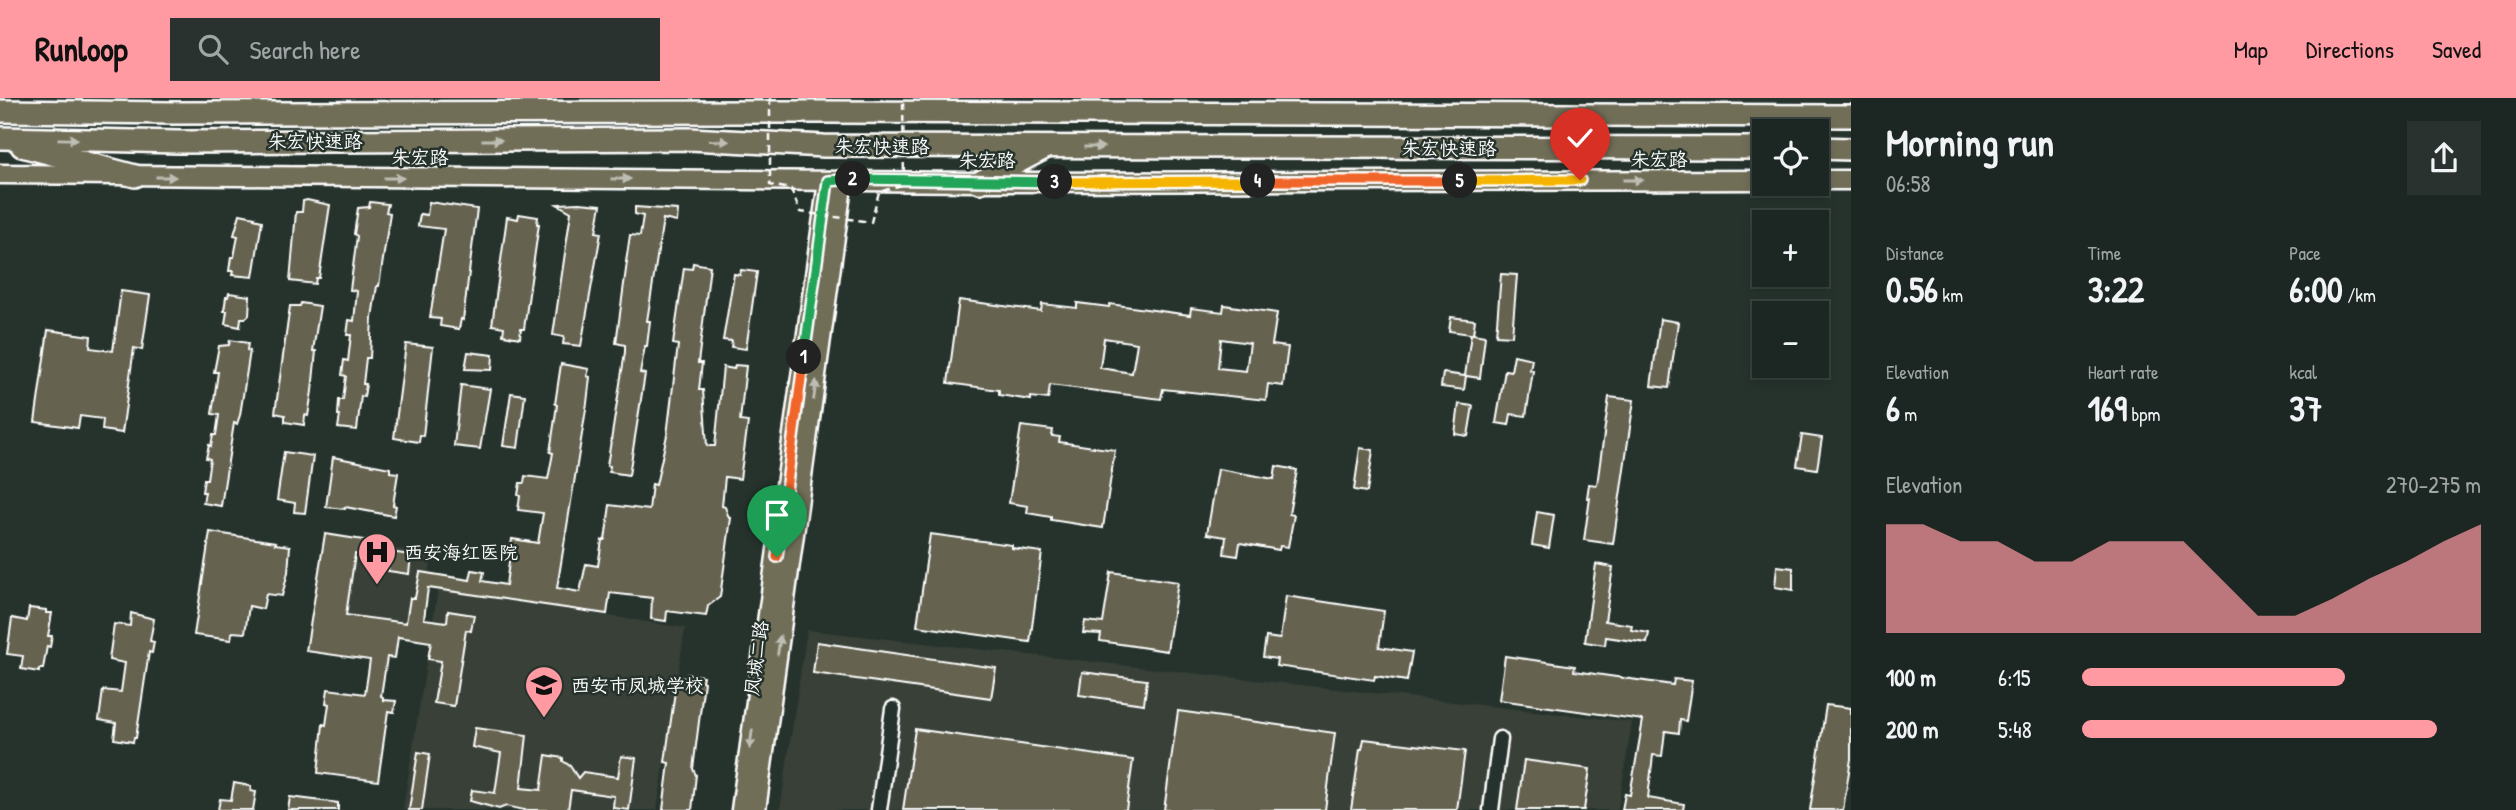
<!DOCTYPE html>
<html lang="en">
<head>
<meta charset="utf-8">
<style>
	:root { --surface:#1c2622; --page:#29322f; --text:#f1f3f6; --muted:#a0a5a5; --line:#3a4340; --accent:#ff9aa2 }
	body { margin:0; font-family:"Patrick Hand","LXGW WenKai TC",sans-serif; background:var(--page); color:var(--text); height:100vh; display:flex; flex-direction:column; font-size:26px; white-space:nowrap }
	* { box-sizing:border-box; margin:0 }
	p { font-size:23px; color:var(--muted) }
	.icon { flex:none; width:38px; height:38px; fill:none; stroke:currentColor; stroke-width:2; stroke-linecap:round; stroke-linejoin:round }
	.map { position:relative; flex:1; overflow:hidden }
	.details { display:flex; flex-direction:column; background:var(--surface); width:665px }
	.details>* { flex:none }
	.fabs { position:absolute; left:1752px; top:21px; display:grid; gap:14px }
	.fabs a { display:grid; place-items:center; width:77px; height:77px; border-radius:0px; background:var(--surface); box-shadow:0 4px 10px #0003,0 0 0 2px var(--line); font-size:35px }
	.pin { position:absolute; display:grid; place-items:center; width:60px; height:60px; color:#fff; margin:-72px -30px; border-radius:50% 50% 50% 0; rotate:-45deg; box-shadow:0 0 7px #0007 }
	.pin .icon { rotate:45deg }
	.km { position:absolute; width:35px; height:35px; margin:-18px; border-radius:50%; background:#222; color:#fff; font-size:19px; line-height:35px; text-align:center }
	.round { display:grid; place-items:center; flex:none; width:74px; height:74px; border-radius:0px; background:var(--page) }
	.summary { display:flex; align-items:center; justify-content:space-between; height:119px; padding:0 35px }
	h1 { font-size:38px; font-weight:700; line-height:52px }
	.figures { display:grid; grid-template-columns:repeat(3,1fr); gap:10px; height:119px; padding:7px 35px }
	.figures div { display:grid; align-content:center }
	.figures b { font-size:35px; font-weight:700 }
	.figures small { font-size:19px; font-weight:400 }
	.figures p { font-size:19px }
	.chart { height:196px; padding:14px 35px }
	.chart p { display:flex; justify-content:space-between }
	.chart svg { width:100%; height:126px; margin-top:7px; fill:var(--accent); opacity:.7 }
	ul { padding:0 35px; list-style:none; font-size:23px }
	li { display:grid; grid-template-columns:112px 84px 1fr; align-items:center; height:52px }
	li i { height:18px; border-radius:9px; background:var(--accent) }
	header { display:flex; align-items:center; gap:42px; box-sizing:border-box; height:98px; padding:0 35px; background:var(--accent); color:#111 }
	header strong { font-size:33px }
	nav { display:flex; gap:38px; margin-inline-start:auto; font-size:24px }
	.search { width:490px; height:63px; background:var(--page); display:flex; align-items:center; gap:18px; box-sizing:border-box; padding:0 24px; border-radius:0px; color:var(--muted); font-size:26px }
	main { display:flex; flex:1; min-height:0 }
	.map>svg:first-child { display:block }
	.built { fill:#394137 }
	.building { fill:#65634f; stroke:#fff; stroke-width:2; fill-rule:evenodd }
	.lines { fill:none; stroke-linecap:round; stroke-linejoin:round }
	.minor-casing { stroke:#fff; stroke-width:19 }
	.major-casing { stroke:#fff; stroke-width:23 }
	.highway-casing { stroke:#fff; stroke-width:26 }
	.minor { stroke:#26332d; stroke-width:14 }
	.major { stroke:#716e59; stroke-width:18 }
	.highway { stroke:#716e59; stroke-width:21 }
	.path-bridge { stroke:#fff; stroke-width:2.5; stroke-dasharray:7 5; stroke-linecap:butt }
	.oneway { fill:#bfbeb4 }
	.split-1-casing { stroke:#fff; stroke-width:14 }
	.split-2-casing { stroke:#fff; stroke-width:14 }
	.split-3-casing { stroke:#fff; stroke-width:14 }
	.split-4-casing { stroke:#fff; stroke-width:14 }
	.split-5-casing { stroke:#fff; stroke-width:14 }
	.split-6-casing { stroke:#fff; stroke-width:14 }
	.split-1 { stroke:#f0652b; stroke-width:9 }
	.split-2 { stroke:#22a559; stroke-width:9 }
	.split-3 { stroke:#22a559; stroke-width:9 }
	.split-4 { stroke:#f5b400; stroke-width:9 }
	.split-5 { stroke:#f0652b; stroke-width:9 }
	.split-6 { stroke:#f5b400; stroke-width:9 }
	.labels { text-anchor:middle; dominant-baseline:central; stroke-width:5; stroke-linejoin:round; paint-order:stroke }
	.street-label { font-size:19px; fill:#fff; stroke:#26332d }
	.poi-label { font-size:19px; fill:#fff; stroke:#26332d; text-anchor:start }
</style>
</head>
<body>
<header>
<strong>Runloop</strong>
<div class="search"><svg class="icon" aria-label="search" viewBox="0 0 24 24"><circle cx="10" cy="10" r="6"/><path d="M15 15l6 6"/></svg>Search here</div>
<nav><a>Map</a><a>Directions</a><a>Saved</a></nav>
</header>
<main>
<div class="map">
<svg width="1851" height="712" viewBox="0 0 1851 712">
	<rect width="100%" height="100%" fill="#26332d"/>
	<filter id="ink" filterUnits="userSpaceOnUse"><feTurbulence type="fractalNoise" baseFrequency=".0143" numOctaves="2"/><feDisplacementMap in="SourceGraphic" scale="14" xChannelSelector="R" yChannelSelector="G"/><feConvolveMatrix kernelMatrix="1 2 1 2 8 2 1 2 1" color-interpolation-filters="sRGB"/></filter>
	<g filter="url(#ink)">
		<!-- built -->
		<g class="built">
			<polygon points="333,441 432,456 421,534 322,519"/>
			<polygon points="438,491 685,530 657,712 403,712"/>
			<polygon points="807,532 1632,624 1618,712 780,712"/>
		</g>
		<!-- building -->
		<g class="building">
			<polygon points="307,102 330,107 319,180 316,180 315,186 290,183 296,114 302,114 303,103"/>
			<polygon points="370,104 388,106 386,114 390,115 379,188 377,188 372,219 370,260 366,260 363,286 366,286 364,299 361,298 357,332 338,330 340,317 338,317 339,302 343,302 346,278 342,277 344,262 348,263 351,237 347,237 349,222 354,223 357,193 350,192 357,138 354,136 358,110 369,109"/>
			<polygon points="429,104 477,111 463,222 461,221 459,231 440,228 441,221 430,220 444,131 418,128 420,116 427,117"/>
			<polygon points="579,105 601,107 596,134 601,135 581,248 563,246 564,239 553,237 571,114 557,106"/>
			<polygon points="635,109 678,112 677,124 663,121 647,223 650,223 647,248 645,248 640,275 645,276 629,377 609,374 610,368 607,368 625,254 625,247 616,245 627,164 626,164 630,137 640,138 643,118 635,116"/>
			<polygon points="240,116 255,119 254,121 262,123 253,179 232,177 233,173 229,173 231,159 234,159 238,138 234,137"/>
			<polygon points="519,116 538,119 537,126 539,126 524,231 521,231 520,240 503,237 504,229 492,227 507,119 518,121"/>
			<polygon points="693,165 710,168 698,265 702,265 699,292 703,292 707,348 715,348 723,269 734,271 735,267 746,268 740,323 748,324 740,381 725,379 722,408 725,409 729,420 731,420 720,499 708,508 706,518 667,513 666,523 651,521 652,500 610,495 607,516 428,490 424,521 447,524 448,513 474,517 471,533 466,532 454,608 434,605 441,563 428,561 431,544 398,539 395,560 387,559 381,598 383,599 383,602 396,603 394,614 388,613 378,683 318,675 323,626 326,627 329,606 326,605 328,591 365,596 370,562 306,553 325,436 389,446 387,460 355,456 346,517 406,525 410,500 415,500 420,474 470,482 472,472 484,474 482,483 506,487 512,441 538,445 543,415 518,412 520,398 518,397 520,385 524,385 525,378 548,381 553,355 550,354 557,307 555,306 561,266 589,271 587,278 590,279 587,305 557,490 580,494 586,466 598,468 602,442 605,442 610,407 649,412 652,386 656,387 667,337 678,247 673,246 684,170 692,171"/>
			<polygon points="741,172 757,174 746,251 731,249 732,243 723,242 734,176 740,177"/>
			<polygon points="1501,176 1517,177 1512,238 1496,237"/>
			<polygon points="121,193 150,197 142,252 134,250 122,335 102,332 103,321 80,318 78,330 35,324 48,232 91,238 90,250 113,253"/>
			<polygon points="229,195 250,198 249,217 246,220 241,220 240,229 225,226 227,213 224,213 226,199 228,199"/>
			<path d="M959,202L1041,213L1042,206L1077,210V205L1109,209L1110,206L1190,217L1191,210L1223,214L1224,207L1277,215L1272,247L1288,249L1283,288L1268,286L1266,302L1163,291L1161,301L1050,287L1048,301L1031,299V302L999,297V292L948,285ZM1104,240L1137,245L1132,275L1100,270ZM1221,241L1250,245L1246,273L1218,270Z"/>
			<polygon points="301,205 320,208 313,253 316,253 312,293 308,318 305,317 304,327 285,324 285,317 275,315 290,208 300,208"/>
			<polygon points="1451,219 1475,222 1473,236 1485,238 1480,280 1466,278 1464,292 1441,289 1443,275 1465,278 1471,236 1449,233"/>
			<polygon points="1660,221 1678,224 1669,290 1651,288"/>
			<polygon points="230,242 248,245 247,252 250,253 240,317 237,326 234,325 221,408 203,405 205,394 202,394 204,381 207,381 210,361 206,360 209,347 211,348 213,337 216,337 219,317 212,316 218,274 214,274 219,248 229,247"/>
			<polygon points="406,246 433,249 423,338 420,337 419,344 394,340"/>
			<polygon points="468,254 493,257 492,272 465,271"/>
			<polygon points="1514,257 1532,261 1530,272 1533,273 1526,318 1511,316 1509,327 1496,325 1505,272 1511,273"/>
			<polygon points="461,287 490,291 480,351 454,348"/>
			<polygon points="511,295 525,297 518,350 503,348"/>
			<polygon points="1609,299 1634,302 1613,446 1584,442 1590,400 1587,400 1589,386 1597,387"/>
			<polygon points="1459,306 1473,308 1468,338 1455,336"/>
			<polygon points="1021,328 1053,332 1052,338 1060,339 1059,344 1115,352 1103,430 1051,422 1051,419 1027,415 1028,408 1009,405"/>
			<polygon points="1802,337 1822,340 1817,371 1797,368"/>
			<polygon points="1360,350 1373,352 1367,394 1354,392"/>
			<polygon points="284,354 313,358 305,415 294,414 295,405 277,402"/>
			<polygon points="333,359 390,370 390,374 398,375 393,407 396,408 394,418 345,409 345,411 326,409"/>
			<polygon points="1276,368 1297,372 1289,416 1294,417 1288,449 1280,448 1279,452 1240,445 1238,458 1224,456 1226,439 1207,436 1218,371 1274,381"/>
			<polygon points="1537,414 1554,417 1549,450 1532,447"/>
			<polygon points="210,434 276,444 275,446 290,448 288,474 282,498 266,496 263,511 249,508 245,535 232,534 231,542 194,537"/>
			<polygon points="930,436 1012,447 1012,450 1042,454 1030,544 917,528"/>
			<polygon points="390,454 411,457 409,476 388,473"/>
			<polygon points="1596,466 1613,469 1605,523 1632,527 1631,532 1649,535 1647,545 1606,539 1605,547 1585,544"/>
			<polygon points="1777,468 1793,470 1793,492 1775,489"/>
			<polygon points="1111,474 1178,484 1167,553 1100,543 1101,536 1083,535 1085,523 1103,525"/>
			<polygon points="1286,498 1384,513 1379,549 1412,554 1407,583 1375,578 1374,582 1276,568 1277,561 1263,559 1266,539 1280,541"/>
			<polygon points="29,510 46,512 46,515 52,515 48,538 52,538 50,549 47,548 43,571 39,571 39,574 21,571 23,558 7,556 12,520 27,523"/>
			<polygon points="131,515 154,521 150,543 154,544 152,555 149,554 136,640 134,640 133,644 114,641 116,625 99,622 103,592 121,594 125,565 109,562 114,526 130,528"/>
			<polygon points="817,544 996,570 991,600 813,575"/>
			<polygon points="1505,558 1575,568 1574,573 1673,587 1674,581 1692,583 1686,623 1680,622 1679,635 1665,633 1662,658 1653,657 1648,700 1684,706 1683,712 1622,712 1625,696 1630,697 1643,622 1499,602"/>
			<polygon points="1082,574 1147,582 1144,606 1079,597"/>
			<polygon points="687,576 703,578 702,583 704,584 693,671 696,677 692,712 663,712 669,665 665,664 677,579 686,580"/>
			<polygon points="1826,607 1851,610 1851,661 1843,712 1810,712"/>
			<polygon points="1178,613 1335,635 1325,712 1164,712"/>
			<polygon points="475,630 527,637 521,690 541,692 546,657 563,660 563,663 570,668 578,680 583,674 618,679 621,658 636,660 629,712 613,710 614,698 571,692 568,712 524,712 506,708 499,711 470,703 472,692 495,695 501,655 472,649"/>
			<polygon points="915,631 1133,662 1126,712 903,712"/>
			<polygon points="1364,641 1465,653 1457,712 1351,712 1360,651 1362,651"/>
			<polygon points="418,654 430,656 422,712 409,712"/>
			<polygon points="1524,662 1590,671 1584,712 1517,712"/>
			<polygon points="234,685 251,688 251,693 256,694 253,712 218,712 220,701 231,702"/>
			<polygon points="290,699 338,705 338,712 288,712"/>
		</g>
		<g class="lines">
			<defs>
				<g id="minor">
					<polyline points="879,712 893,611"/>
					<polyline points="1491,712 1500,641"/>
				</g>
				<g id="major">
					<polyline points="0,76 980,84 1764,82"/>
					<polyline points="1816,82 1851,82"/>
					<polyline points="741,712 828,83"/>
					<polyline points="756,712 843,81"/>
				</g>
				<g id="highway">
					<polyline points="0,13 173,15 823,14 1851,18"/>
					<polyline points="0,40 179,44 690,41 824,48 1764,50"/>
					<polyline points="22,48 135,78"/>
					<polyline points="1816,50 1851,51"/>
					<polyline points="980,84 1043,51"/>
				</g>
			</defs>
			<!-- minor casing -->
			<use href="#minor" class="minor-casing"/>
			<!-- major casing -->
			<use href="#major" class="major-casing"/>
			<!-- highway casing -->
			<use href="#highway" class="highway-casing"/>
			<!-- minor -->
			<use href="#minor" class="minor"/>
			<!-- major -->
			<use href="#major" class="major"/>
			<!-- highway -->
			<use href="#highway" class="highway"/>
			<!-- path-bridge -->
			<polyline class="path-bridge" points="770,0 770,87 791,91 800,114 871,124 879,94 904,86 903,0"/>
		</g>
		<!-- one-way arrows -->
		<defs><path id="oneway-solid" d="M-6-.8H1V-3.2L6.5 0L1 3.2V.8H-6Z" transform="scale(1.75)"/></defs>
		<g class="oneway">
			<use href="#oneway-solid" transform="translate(68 41) rotate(1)"/>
			<use href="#oneway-solid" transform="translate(492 42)"/>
			<use href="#oneway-solid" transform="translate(719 43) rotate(3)"/>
			<use href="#oneway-solid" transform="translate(1094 49)"/>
			<use href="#oneway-solid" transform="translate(166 79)"/>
			<use href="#oneway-solid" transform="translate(394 80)"/>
			<use href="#oneway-solid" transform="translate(621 81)"/>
			<use href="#oneway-solid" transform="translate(1633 82)"/>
			<use href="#oneway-solid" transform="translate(815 292) rotate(-82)"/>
			<use href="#oneway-solid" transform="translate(779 547) rotate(-82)"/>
			<use href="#oneway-solid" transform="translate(751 641) rotate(98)"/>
		</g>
	</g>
	<g class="lines" filter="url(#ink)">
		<defs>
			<polyline id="split-1" points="777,459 804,259"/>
			<polyline id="split-2" points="804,259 828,83 853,81"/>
			<polyline id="split-3" points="853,81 1055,84"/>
			<polyline id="split-4" points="1055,84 1258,83"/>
			<polyline id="split-5" points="1258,83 1460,83"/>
			<polyline id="split-6" points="1460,83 1580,82"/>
		</defs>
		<!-- split-1 casing -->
		<use href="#split-1" class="split-1-casing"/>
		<!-- split-2 casing -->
		<use href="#split-2" class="split-2-casing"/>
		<!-- split-3 casing -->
		<use href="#split-3" class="split-3-casing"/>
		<!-- split-4 casing -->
		<use href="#split-4" class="split-4-casing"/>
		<!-- split-5 casing -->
		<use href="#split-5" class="split-5-casing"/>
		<!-- split-6 casing -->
		<use href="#split-6" class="split-6-casing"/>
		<!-- split-1 -->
		<use href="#split-1" class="split-1"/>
		<!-- split-2 -->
		<use href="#split-2" class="split-2"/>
		<!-- split-3 -->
		<use href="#split-3" class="split-3"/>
		<!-- split-4 -->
		<use href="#split-4" class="split-4"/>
		<!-- split-5 -->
		<use href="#split-5" class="split-5"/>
		<!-- split-6 -->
		<use href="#split-6" class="split-6"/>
	</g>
	<!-- icons -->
	<defs>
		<symbol id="hospital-pin" viewBox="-11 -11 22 30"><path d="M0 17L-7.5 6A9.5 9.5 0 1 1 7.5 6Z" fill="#ff9aa2" stroke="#26332d"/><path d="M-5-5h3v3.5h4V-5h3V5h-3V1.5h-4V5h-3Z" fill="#111"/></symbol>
		<symbol id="school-pin" viewBox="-11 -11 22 30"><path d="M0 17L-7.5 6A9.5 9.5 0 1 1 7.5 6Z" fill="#ff9aa2" stroke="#26332d"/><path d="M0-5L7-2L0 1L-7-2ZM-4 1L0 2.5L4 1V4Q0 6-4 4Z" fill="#111"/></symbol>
	</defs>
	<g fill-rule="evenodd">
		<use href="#hospital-pin" x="355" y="432" width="44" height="60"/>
		<use href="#school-pin" x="522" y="565" width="44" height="60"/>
	</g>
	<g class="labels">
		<!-- street labels -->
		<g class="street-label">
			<text x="315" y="43">朱宏快速路</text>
			<text x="882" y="48">朱宏快速路</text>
			<text x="1449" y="50">朱宏快速路</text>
			<text x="420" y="59">朱宏路</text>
			<text x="1659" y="61">朱宏路</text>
			<text x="987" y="62">朱宏路</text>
			<text transform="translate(756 560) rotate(-82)">凤城二路</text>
		</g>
		<!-- poi labels -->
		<g class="poi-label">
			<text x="404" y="454">西安海红医院</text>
			<text x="571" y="587">西安市凤城学校</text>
		</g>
	</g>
</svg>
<div class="fabs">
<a><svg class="icon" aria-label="locate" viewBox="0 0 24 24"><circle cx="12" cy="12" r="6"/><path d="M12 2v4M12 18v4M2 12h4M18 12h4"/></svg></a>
<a>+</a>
<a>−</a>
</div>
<div class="pin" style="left:777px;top:459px;background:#1e9e55"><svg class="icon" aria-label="arrive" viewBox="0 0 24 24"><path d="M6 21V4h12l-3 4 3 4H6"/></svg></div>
<div class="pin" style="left:1580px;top:82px;background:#d93025"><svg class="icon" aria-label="check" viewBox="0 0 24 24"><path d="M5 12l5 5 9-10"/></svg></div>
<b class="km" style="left:804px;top:259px">1</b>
<b class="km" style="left:853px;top:81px">2</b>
<b class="km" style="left:1055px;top:84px">3</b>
<b class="km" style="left:1258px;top:83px">4</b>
<b class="km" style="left:1460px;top:83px">5</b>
</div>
<section class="details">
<div class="summary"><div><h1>Morning run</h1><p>06:58</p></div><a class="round"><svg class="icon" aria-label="share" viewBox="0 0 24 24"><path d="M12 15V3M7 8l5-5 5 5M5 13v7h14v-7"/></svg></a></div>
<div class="figures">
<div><p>Distance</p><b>0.56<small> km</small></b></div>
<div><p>Time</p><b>3:22</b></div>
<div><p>Pace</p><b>6:00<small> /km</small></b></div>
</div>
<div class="figures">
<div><p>Elevation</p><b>6<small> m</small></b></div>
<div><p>Heart rate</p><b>169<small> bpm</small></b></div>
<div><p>kcal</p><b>37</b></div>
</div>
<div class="chart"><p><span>Elevation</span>270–275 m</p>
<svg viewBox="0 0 160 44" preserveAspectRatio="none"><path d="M0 44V6L10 6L20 12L30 12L40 19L50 19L60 12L70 12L80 12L90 25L100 38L110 38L120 32L130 25L140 19L150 12L160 6V44z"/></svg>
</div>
<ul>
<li><b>100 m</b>6:15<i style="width:66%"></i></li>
<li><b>200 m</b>5:48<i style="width:89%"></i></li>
</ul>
</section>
</main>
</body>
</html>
